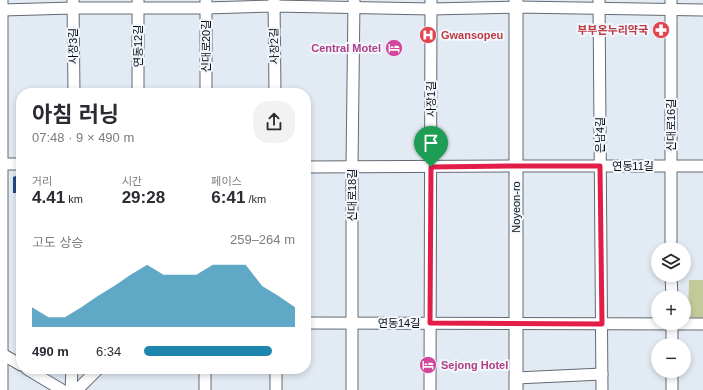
<!DOCTYPE html>
<html lang="ko">
<head>
<meta charset="utf-8">
<style>
	:root { --surface:#fff; --page:#f2f2f3; --text:#2b2b33; --muted:#7c7c81; --accent:#1e85ae }
	body { margin:0; font-family:Arial,"Noto Sans KR",sans-serif; background:var(--page); color:var(--text); height:100vh; display:flex; flex-direction:column; font-size:15px; white-space:nowrap }
	* { box-sizing:border-box; margin:0 }
	p { font-size:13px; color:var(--muted) }
	.icon { flex:none; width:22px; height:22px; fill:none; stroke:currentColor; stroke-width:2; stroke-linecap:round; stroke-linejoin:round }
	.map { position:relative; flex:1; overflow:hidden }
	.side { position:absolute; left:16px; top:88px; width:295px; height:286px; display:flex; flex-direction:column; background:var(--surface); border-radius:16px; box-shadow:0 2px 6px #0003 }
	.side>* { flex:none }
	.buttons { position:absolute; left:651px; top:242px; display:grid; gap:8px }
	.buttons a { display:grid; place-items:center; width:40px; height:40px; border-radius:50%; background:var(--surface); box-shadow:0 2px 6px #0003; font-size:20px }
	.pin { position:absolute; display:grid; place-items:center; width:34px; height:34px; color:#fff; margin:-41px -17px; border-radius:50% 50% 50% 0; rotate:-45deg; box-shadow:0 0 4px #0007 }
	.pin .icon { rotate:45deg }
	.round { display:grid; place-items:center; flex:none; width:42px; height:42px; border-radius:16px; background:var(--page) }
	.head { display:flex; align-items:center; justify-content:space-between; height:68px; padding:0 16px }
	h1 { font-size:22px; font-weight:700; line-height:30px }
	.stats { display:grid; grid-template-columns:repeat(3,1fr); gap:6px; height:68px; padding:4px 16px }
	.stats div { display:grid; align-content:center }
	.stats b { font-size:17px; font-weight:700 }
	.stats small { font-size:11px; font-weight:400 }
	.stats p { font-size:11px }
	.chart { height:112px; padding:8px 16px }
	.chart p { display:flex; justify-content:space-between }
	.chart svg { width:100%; height:72px; margin-top:4px; fill:var(--accent); opacity:.7 }
	ul { padding:0 16px; list-style:none; font-size:13px }
	li { display:grid; grid-template-columns:64px 48px 1fr; align-items:center; height:30px }
	li i { height:10px; border-radius:5px; background:var(--accent) }
	.map>svg:first-child { display:block }
	.green { fill:#c2ca9a }
	.building { fill:#1e4d83 }
	.lines { fill:none; stroke-linecap:round; stroke-linejoin:round }
	.minor-casing { stroke:#636a73; stroke-width:13 }
	.major-casing { stroke:#636a73; stroke-width:15 }
	.minor { stroke:#fff; stroke-width:11 }
	.major { stroke:#fff; stroke-width:13 }
	.route-casing { stroke:#fff; stroke-width:8 }
	.route { stroke:#e11d48; stroke-width:5 }
	.labels { text-anchor:middle; dominant-baseline:central; stroke-width:4; stroke-linejoin:round; paint-order:stroke }
	.health-label { font-size:11px; font-weight:bold; fill:#be3a42; stroke:#f2f7fd; text-anchor:end }
	.street-label { font-size:11px; fill:#0c0e12; stroke:#f2f7fd }
	.hotel-label { font-size:11px; font-weight:bold; fill:#b23c85; stroke:#f2f7fd; text-anchor:end }
</style>
</head>
<body>
<div class="map">
<svg width="703" height="390" viewBox="0 0 703 390">
	<rect width="100%" height="100%" fill="#e2eaf4"/>
	<!-- green -->
	<polygon class="green" points="689,280 703,280 703,318 688,317"/>
	<!-- building -->
	<polygon class="building" points="21,174 21,193 13,193 13,177"/>
	<g class="lines">
		<defs>
			<g id="minor">
				<polyline points="2,0 2,390"/>
				<polyline points="73,0 74,93"/>
				<polyline points="138,0 138,93"/>
				<polyline points="274,0 275,93"/>
				<polyline points="599,0 602,390"/>
				<polyline points="671,0 671,249"/>
				<polyline points="2,10 73,8 206,8 274,6 431,9 516,7 703,10"/>
				<polyline points="206,93 206,0"/>
				<polyline points="0,164 21,164"/>
				<polyline points="306,167 516,166 703,166"/>
				<polyline points="671,275 672,297"/>
				<polyline points="306,323 703,324"/>
				<polyline points="672,323 672,345"/>
				<polyline points="2,354 21,365"/>
				<polyline points="27,369 62,390"/>
				<polyline points="205,369 205,390"/>
				<polyline points="276,369 276,390"/>
				<polyline points="672,371 672,390"/>
				<polyline points="516,378 602,374"/>
				<polyline points="71,390 72,369"/>
				<polyline points="77,390 98,369"/>
				<polyline points="352,390 352,166 354,1"/>
				<polyline points="430,390 431,0"/>
			</g>
			<polyline id="major" points="516,0 516,390"/>
		</defs>
		<!-- minor casing -->
		<use href="#minor" class="minor-casing"/>
		<!-- major casing -->
		<use href="#major" class="major-casing"/>
		<!-- minor -->
		<use href="#minor" class="minor"/>
		<!-- major -->
		<use href="#major" class="major"/>
	</g>
	<g class="lines">
		<defs>
			<polygon id="route" points="516,166 600,166 602,324 430,323 431,167"/>
		</defs>
		<!-- route casing -->
		<use href="#route" class="route-casing"/>
		<!-- route -->
		<use href="#route" class="route"/>
	</g>
	<!-- icons -->
	<defs>
		<symbol id="pharmacy-disc" viewBox="-11 -11 22 22"><circle r="9.5" fill="#e0444e" stroke="#f2f7fd"/><path d="M-2-6h4v4h4v4h-4v4h-4v-4h-4v-4h4Z" fill="#fff"/></symbol>
		<symbol id="hospital-disc" viewBox="-11 -11 22 22"><circle r="9.5" fill="#e0444e" stroke="#f2f7fd"/><path d="M-5-5h3v3.5h4V-5h3V5h-3V1.5h-4V5h-3Z" fill="#fff"/></symbol>
		<symbol id="hotel-disc" viewBox="-11 -11 22 22"><circle r="9.5" fill="#d1479c" stroke="#f2f7fd"/><path d="M-6-4.5h1.5V1H6V5H4.5V3h-9V5H-6ZM-4 0a1.8 1.8 0 1 1 3.6 0ZM.5 0V-2.5h3Q6-2.5 6 0Z" fill="#fff"/></symbol>
	</defs>
	<g fill-rule="evenodd">
		<use href="#pharmacy-disc" x="651" y="20" width="20" height="20"/>
		<use href="#hospital-disc" x="418" y="25" width="20" height="20"/>
		<use href="#hotel-disc" x="384" y="38" width="20" height="20"/>
		<use href="#hotel-disc" x="418" y="355" width="20" height="20"/>
	</g>
	<g class="labels">
		<!-- health labels -->
		<g class="health-label">
			<text x="648" y="30">부부온누리약국</text>
			<text x="441" y="35" text-anchor="start">Gwansopeu</text>
		</g>
		<!-- street labels -->
		<g class="street-label">
			<text transform="translate(73 46) rotate(-90)">사장3길</text>
			<text transform="translate(138 46) rotate(-90)">연동12길</text>
			<text transform="translate(206 46) rotate(-90)">신대로20길</text>
			<text transform="translate(274 46) rotate(-91)">사장2길</text>
			<text transform="translate(431 99) rotate(-90)">사장1길</text>
			<text transform="translate(671 125) rotate(-90)">신대로16길</text>
			<text transform="translate(600 135) rotate(-90)">은남4길</text>
			<text x="633" y="166">연동11길</text>
			<text transform="translate(352 195) rotate(-90)">신대로18길</text>
			<text transform="translate(516 207) rotate(-90)">Noyeon-ro</text>
			<text x="399" y="323">연동14길</text>
		</g>
		<!-- hotel labels -->
		<g class="hotel-label">
			<text x="381" y="48">Central Motel</text>
			<text x="441" y="365" text-anchor="start">Sejong Hotel</text>
		</g>
	</g>
</svg>
<div class="buttons">
<a><svg class="icon" aria-label="layers" viewBox="0 0 24 24"><path d="M12 4l9 5-9 5-9-5zM3 14l9 5 9-5"/></svg></a>
<a>+</a>
<a>−</a>
</div>
<div class="pin" style="left:431px;top:167px;background:#1e9e55"><svg class="icon" aria-label="arrive" viewBox="0 0 24 24"><path d="M6 21V4h12l-3 4 3 4H6"/></svg></div>
<section class="side">
<div class="head"><div><h1>아침 러닝</h1><p>07:48 · 9 × 490 m</p></div><a class="round"><svg class="icon" aria-label="share" viewBox="0 0 24 24"><path d="M12 15V3M7 8l5-5 5 5M5 13v7h14v-7"/></svg></a></div>
<div class="stats">
<div><p>거리</p><b>4.41<small> km</small></b></div>
<div><p>시간</p><b>29:28</b></div>
<div><p>페이스</p><b>6:41<small> /km</small></b></div>
</div>
<div class="chart"><p><span>고도 상승</span>259–264 m</p>
<svg viewBox="0 0 160 44" preserveAspectRatio="none"><path d="M0 44V32L10 38L20 38L30 32L40 25L50 19L60 12L70 6L80 12L90 12L100 12L110 6L120 6L130 6L140 19L150 25L160 32V44z"/></svg>
</div>
<ul>
<li><b>490 m</b>6:34<i style="width:85%"></i></li>
</ul>
</section>
</div>
</body>
</html>
